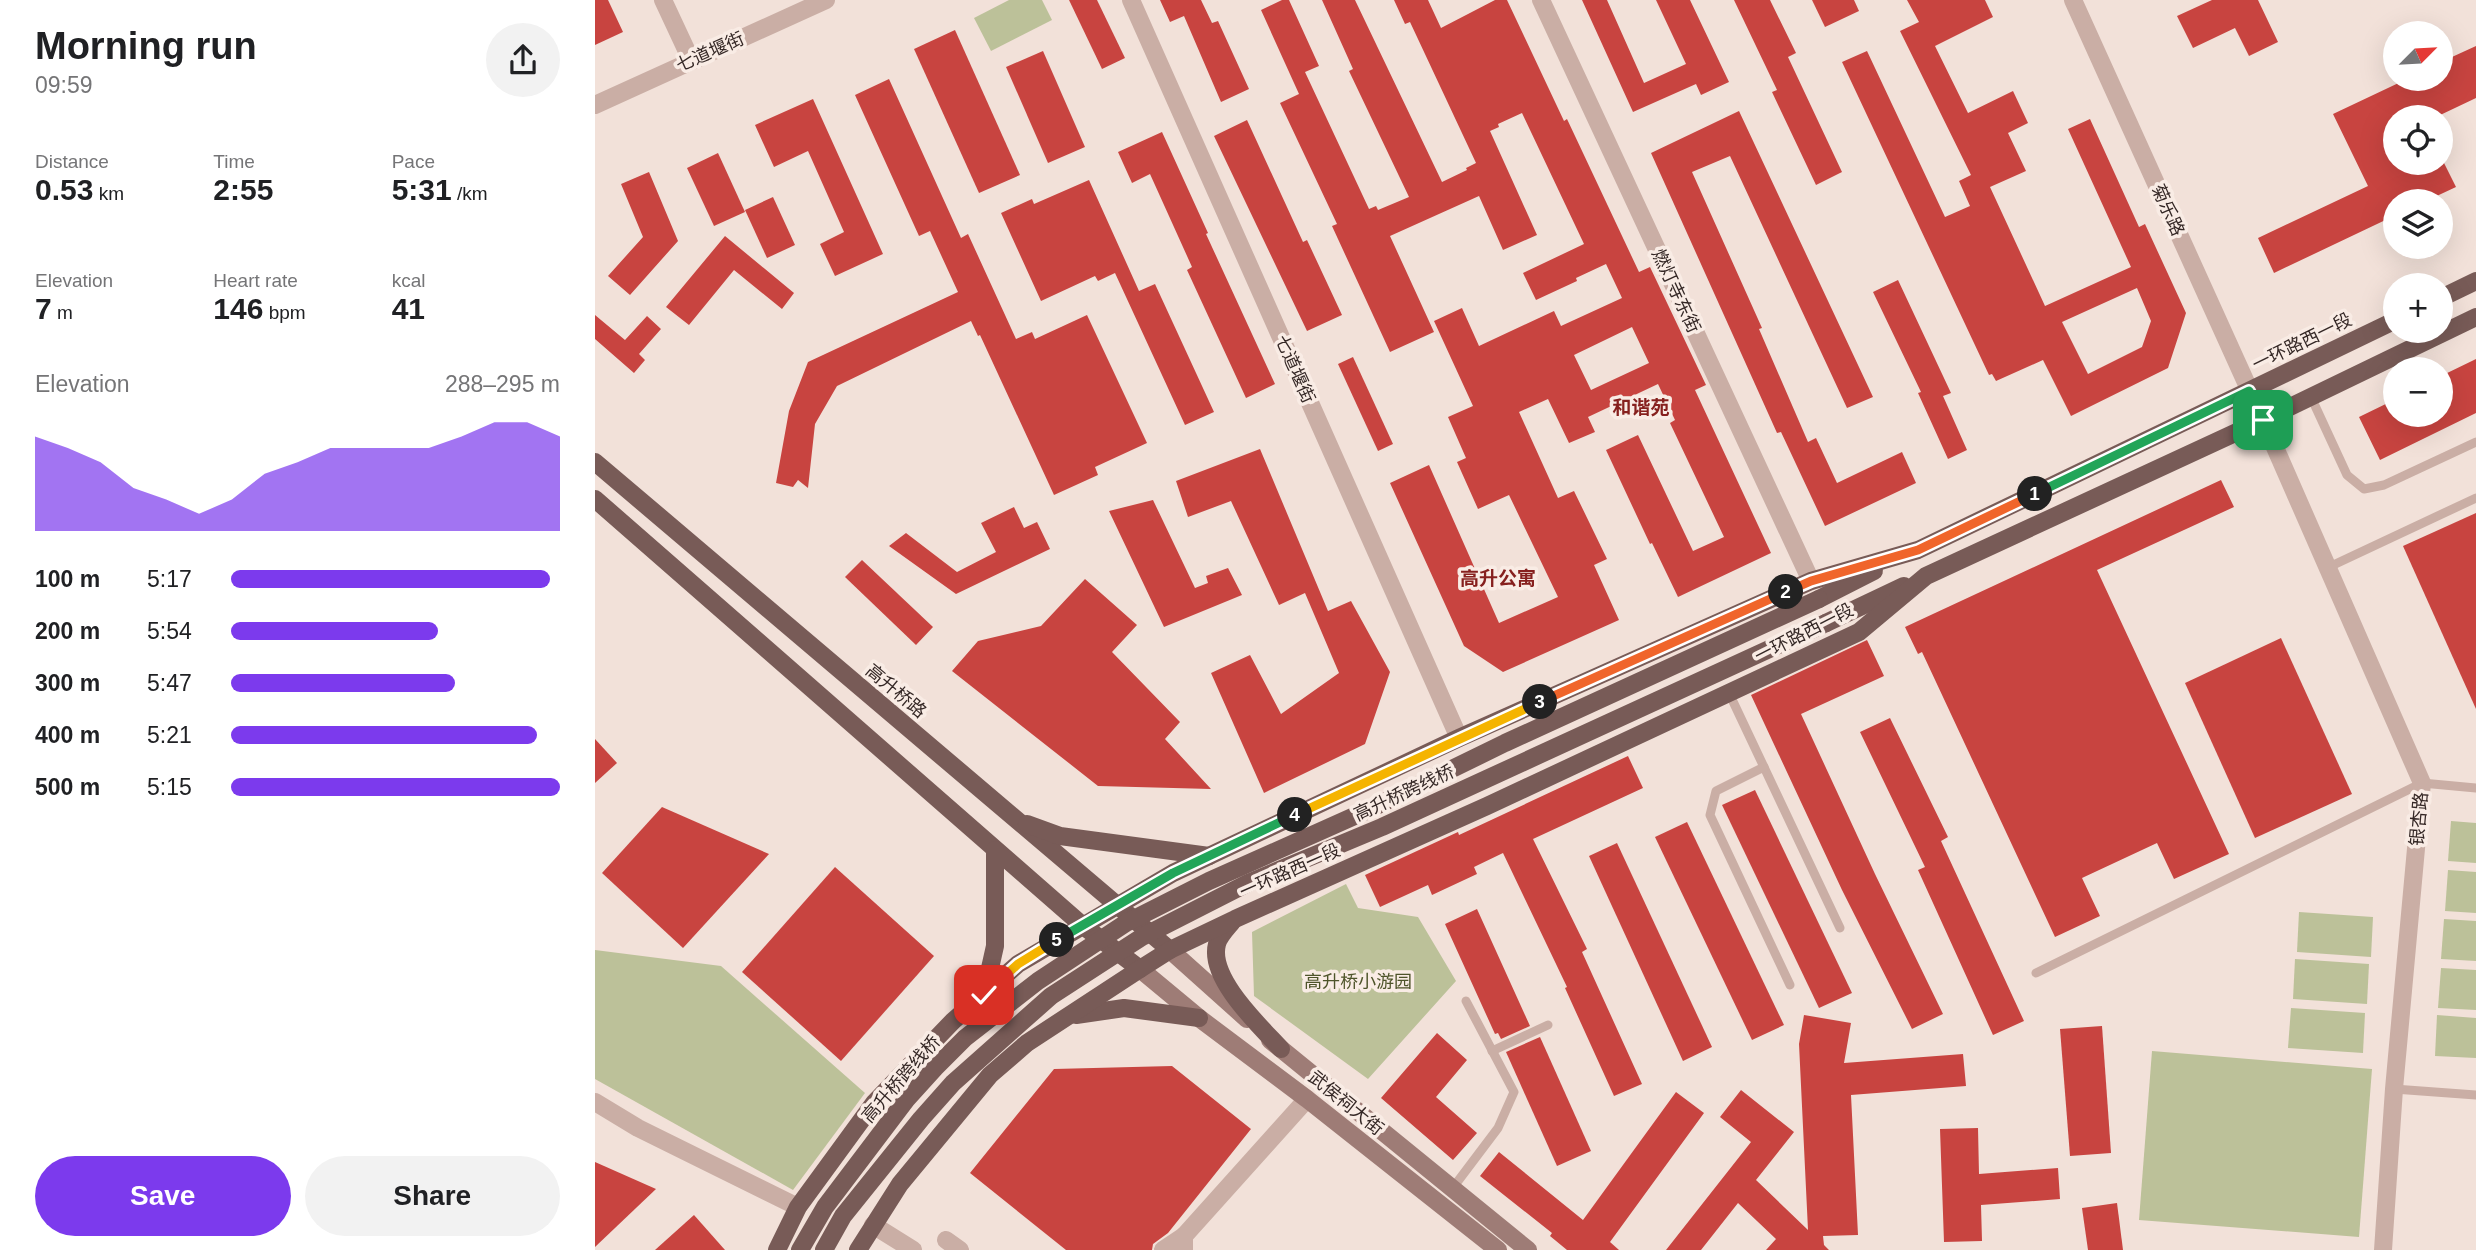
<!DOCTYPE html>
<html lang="en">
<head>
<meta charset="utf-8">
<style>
	:root { --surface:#fff; --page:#f2f2f2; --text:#202124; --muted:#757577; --accent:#7c3aed }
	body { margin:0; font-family:Helvetica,"Noto Sans SC",sans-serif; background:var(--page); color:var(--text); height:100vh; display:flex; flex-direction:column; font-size:26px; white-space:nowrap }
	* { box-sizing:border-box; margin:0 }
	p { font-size:23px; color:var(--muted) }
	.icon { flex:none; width:38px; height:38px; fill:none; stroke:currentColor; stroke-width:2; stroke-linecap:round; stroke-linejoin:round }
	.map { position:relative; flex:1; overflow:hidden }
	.sheet { display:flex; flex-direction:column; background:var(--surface); width:595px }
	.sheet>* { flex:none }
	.needle { width:46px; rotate:66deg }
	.tools { position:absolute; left:1788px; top:21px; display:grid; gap:14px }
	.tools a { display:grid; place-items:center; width:70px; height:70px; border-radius:50%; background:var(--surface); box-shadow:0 7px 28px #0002; font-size:35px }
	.pin { position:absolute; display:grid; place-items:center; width:60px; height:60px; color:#fff; margin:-30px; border-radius:14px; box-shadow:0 4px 10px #0006 }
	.km { position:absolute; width:35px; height:35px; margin:-18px; border-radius:50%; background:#222; color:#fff; font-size:19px; line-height:35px; text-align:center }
	.round { display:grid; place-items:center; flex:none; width:74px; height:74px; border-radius:37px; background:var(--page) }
	.head { display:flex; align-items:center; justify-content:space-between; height:119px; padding:0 35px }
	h1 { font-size:38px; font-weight:800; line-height:52px }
	.figures { display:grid; grid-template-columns:repeat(3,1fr); gap:10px; height:119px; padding:7px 35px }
	.figures div { display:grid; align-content:center }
	.figures b { font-size:30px; font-weight:800 }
	.figures small { font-size:19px; font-weight:400 }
	.figures p { font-size:19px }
	.chart { height:196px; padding:14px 35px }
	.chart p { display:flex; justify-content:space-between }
	.chart svg { width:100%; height:126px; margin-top:7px; fill:var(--accent); opacity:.7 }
	.cta { display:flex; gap:14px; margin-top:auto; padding:14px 35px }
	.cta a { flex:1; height:80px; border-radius:42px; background:var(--accent); color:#fff; font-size:28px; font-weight:800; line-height:80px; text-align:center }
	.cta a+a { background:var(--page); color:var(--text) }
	ul { padding:0 35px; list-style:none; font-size:23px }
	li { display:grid; grid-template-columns:112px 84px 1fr; align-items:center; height:52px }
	li i { height:18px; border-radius:9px; background:var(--accent) }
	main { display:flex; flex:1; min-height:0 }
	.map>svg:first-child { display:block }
	.green { fill:#bcc199 }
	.building { fill:#c84440; fill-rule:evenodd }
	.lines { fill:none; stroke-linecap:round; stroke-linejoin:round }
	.service { stroke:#caaea5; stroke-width:9 }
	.minor { stroke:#caaea5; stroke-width:18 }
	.tertiary { stroke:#caaea5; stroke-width:18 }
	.secondary { stroke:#9e7c76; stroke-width:18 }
	.primary { stroke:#785b57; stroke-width:18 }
	.primary-bridge { stroke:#785b57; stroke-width:18 }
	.split-1-casing { stroke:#fff; stroke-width:14 }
	.split-2-casing { stroke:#fff; stroke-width:14 }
	.split-3-casing { stroke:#fff; stroke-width:14 }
	.split-4-casing { stroke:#fff; stroke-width:14 }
	.split-5-casing { stroke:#fff; stroke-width:14 }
	.split-6-casing { stroke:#fff; stroke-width:14 }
	.split-1 { stroke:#22a559; stroke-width:9 }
	.split-2 { stroke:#f0652b; stroke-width:9 }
	.split-3 { stroke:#f0652b; stroke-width:9 }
	.split-4 { stroke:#f5b400; stroke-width:9 }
	.split-5 { stroke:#22a559; stroke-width:9 }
	.split-6 { stroke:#f5b400; stroke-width:9 }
	.labels { text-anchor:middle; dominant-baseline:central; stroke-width:7; stroke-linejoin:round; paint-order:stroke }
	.street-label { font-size:18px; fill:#352826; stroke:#f9ece5 }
	.park-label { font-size:18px; fill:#4e542a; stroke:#f9ece5 }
	.neighbourhood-label { font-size:19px; font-weight:bold; fill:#86201e; stroke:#f9ece5 }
</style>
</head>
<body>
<main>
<section class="sheet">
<div class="head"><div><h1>Morning run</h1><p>09:59</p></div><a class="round"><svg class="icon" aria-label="share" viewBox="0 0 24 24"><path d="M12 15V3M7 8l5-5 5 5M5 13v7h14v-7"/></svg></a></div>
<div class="figures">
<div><p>Distance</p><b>0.53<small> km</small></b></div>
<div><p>Time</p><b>2:55</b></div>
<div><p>Pace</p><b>5:31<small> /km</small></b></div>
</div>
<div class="figures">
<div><p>Elevation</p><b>7<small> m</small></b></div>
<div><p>Heart rate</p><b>146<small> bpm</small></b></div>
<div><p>kcal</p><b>41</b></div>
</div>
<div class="chart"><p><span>Elevation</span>288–295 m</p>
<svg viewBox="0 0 160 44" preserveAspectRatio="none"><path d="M0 44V11L10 15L20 20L30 29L40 33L50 38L60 33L70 24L80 20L90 15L100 15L110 15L120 15L130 11L140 6L150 6L160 11V44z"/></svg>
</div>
<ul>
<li><b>100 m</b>5:17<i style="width:97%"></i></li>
<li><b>200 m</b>5:54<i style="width:63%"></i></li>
<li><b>300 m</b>5:47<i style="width:68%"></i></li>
<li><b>400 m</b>5:21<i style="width:93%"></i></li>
<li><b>500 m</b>5:15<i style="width:100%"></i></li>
</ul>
<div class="cta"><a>Save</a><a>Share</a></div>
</section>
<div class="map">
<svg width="1881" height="1250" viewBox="0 0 1881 1250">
	<rect width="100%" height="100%" fill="#f2e1d9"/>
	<!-- green -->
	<g class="green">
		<polygon points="414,0 447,0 457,20 396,51 379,18"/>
		<polygon points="1856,821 1881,823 1881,863 1853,861"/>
		<polygon points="1853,870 1881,872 1881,913 1850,911"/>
		<polygon points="751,884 763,908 823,917 861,981 773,1079 659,996 657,932"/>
		<polygon points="1704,912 1778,917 1776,957 1702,952"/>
		<polygon points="1849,919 1881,921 1881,961 1846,959"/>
		<polygon points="0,950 126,966 270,1093 198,1190 0,1079"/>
		<polygon points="1700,959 1774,964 1772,1004 1698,999"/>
		<polygon points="1846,968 1881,970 1881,1010 1843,1008"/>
		<polygon points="1696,1008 1770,1013 1768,1053 1693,1048"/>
		<polygon points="1842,1015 1881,1018 1881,1058 1840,1056"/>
		<polygon points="1557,1051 1777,1069 1764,1237 1544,1220"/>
	</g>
	<!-- building -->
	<g class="building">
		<polygon points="0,0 13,0 28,32 0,45"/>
		<polygon points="474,0 502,0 530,58 507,69"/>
		<polygon points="565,0 606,0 617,23 623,21 654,89 626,102 589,16 575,22"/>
		<path d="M687,0H694L724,66L710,72L774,209L781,206L783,210L814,197L754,71L758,69L727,0H760L847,182L872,170L871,168L881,163L815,22L810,24L799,0H833L846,28L900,0H912L969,121L972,119L1044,272L1055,267L1111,385L1100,390L1176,553L1083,597L1057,543L1055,544L1011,450L1043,435L1098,551L1129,537L1075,423L1080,420L1063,384L993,417L1000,432L974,443L953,399L924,412L963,498L979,491L1012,559L999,565L1024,620L908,672L869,646L795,483L834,465L904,623L963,597L914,495L883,509L862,462L871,458L853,417L878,406L839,321L867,308L884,346L959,311L966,326L1027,298L1011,264L981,278L982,281L941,300L928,273L989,244L927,113L903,124L904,127L895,131L942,235L908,250L884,196L795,236L839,332L795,352L737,226L742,224L685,103L704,94L666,10ZM1037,327L1054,363L996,390L979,355Z"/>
		<polygon points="987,0 1012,0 1049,83 1091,64 1061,0 1095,0 1134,82 1106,95 1101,84 1038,112"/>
		<polygon points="1139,0 1175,0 1201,53 1193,57 1247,172 1221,185 1177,92 1182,90"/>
		<polygon points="1217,0 1259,0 1264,11 1230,27"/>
		<path d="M1312,0H1390L1398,17L1340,46L1373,113L1418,91L1433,123L1413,133L1431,171L1395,187L1450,306L1536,267L1473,129L1495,119L1544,227L1550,224L1591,313L1573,368L1476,416L1448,360L1401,381L1397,374L1394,375L1247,62L1272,51L1350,217L1375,206L1364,181L1376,175L1305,31L1324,22ZM1542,288L1556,321L1547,347L1493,374L1467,322Z"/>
		<polygon points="1617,0 1663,0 1683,42 1654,56 1640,28 1598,48 1582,16"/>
		<polygon points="360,30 425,175 384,193 319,49"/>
		<polygon points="1881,46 1881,98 1841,117 1801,117 1801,163 1849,163 1861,187 1831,201 1801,201 1801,215 1679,273 1663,238 1773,186 1738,114 1812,79 1846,79 1846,62"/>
		<polygon points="448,51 490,147 453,163 411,67"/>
		<polygon points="294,79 366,238 373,234 421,339 437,332 440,339 492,315 552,443 500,467 503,475 459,495 385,335 383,336 376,321 242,386 220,424 213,488 203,480 198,487 181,483 194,411 213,362 363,292 335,231 324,236 260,95"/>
		<polygon points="218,99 288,254 240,276 225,244 249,232 213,151 179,167 160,125"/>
		<polygon points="1144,111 1278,397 1252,408 1135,156 1097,172 1167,328 1164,329 1213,442 1221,438 1242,483 1307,452 1321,483 1230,526 1186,432 1182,433 1056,153"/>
		<polygon points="652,120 708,242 712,240 747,315 712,331 619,136"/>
		<polygon points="567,132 613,233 611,234 680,384 651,398 592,270 597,267 555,174 537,183 523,152"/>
		<polygon points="123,153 150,212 119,226 92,168"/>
		<polygon points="54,172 83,241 35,295 13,276 48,237 26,184"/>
		<polygon points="494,180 544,291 560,284 619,412 590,425 520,273 503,281 500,276 446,301 406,213 437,199 439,204"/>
		<polygon points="178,197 200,245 172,258 150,210"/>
		<polygon points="130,236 199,293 187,309 139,270 94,325 71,307"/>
		<polygon points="1303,280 1356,393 1348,396 1372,450 1353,459 1323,393 1326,392 1278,292"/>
		<polygon points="0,315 30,340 52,316 66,329 44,354 50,360 39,373 0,339"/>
		<polygon points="758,357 798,444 783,451 743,364"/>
		<polygon points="1881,359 1881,413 1785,460 1764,417 1801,399 1801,415 1846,415 1846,376"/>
		<polygon points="665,449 733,611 756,601 795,672 770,744 669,793 616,673 655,655 686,714 744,673 710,593 684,605 636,501 593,517 581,481"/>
		<polygon points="1626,480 1639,507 1502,570 1634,854 1579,879 1562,843 1487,878 1505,916 1460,937 1327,652 1323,654 1310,627"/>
		<polygon points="558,500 600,588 613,583 611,576 633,568 647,595 569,627 514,511"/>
		<polygon points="419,507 429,528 442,522 455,549 361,594 294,546 311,533 362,572 401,552 386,523"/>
		<polygon points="1881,513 1881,709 1808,546"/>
		<polygon points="267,560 338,627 321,645 250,577"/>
		<polygon points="490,579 542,625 517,652 585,722 570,739 616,789 503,786 357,671 383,641 446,626"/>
		<polygon points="1686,638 1757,794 1660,838 1590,683"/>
		<polygon points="1272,640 1289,676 1206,714 1280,874 1348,1014 1317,1029 1247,890 1156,695"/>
		<polygon points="1295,718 1353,837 1346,841 1429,1021 1398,1035 1323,870 1330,867 1265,732"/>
		<polygon points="0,739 22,763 0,783"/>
		<polygon points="1033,756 1048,788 938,839 992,949 987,952 1047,1084 1019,1096 970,988 972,987 908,853 879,867 882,874 837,895 833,885 785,907 770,875 863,832 864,835"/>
		<polygon points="1160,790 1257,993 1224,1008 1127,805"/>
		<polygon points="67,807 174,854 88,948 7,873"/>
		<polygon points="1092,822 1189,1025 1157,1040 1060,837"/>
		<polygon points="1022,843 1117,1047 1088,1061 994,856"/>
		<polygon points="240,867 339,956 246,1061 147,972"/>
		<polygon points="882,909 935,1026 906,1039 903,1033 900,1034 850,924"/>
		<polygon points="1209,1015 1256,1023 1249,1063 1368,1054 1371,1086 1256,1095 1263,1235 1228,1236 1229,1245 1234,1250 1171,1250 1181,1239 1143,1203 1106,1250 1071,1250 1156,1142 1125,1117 1146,1090 1199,1132 1161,1180 1213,1230 1204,1044"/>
		<polygon points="1507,1026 1516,1153 1475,1156 1465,1029"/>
		<polygon points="842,1033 872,1060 841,1097 882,1133 858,1160 786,1098"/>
		<polygon points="945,1037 996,1151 962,1166 911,1052"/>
		<polygon points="577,1066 656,1129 573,1233 558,1244 557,1250 471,1250 375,1173 459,1069"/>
		<polygon points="1081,1092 1109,1113 1015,1242 1024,1250 972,1250 955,1236 957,1233 885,1176 904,1152 988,1220"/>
		<polygon points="1383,1128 1384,1174 1463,1168 1465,1199 1386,1205 1387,1241 1349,1242 1345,1129"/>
		<polygon points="0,1162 61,1189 0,1247"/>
		<polygon points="1522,1203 1528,1250 1493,1250 1487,1208"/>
		<polygon points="99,1215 130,1250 60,1250"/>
	</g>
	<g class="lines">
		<!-- service -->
		<g class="service">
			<polyline points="1716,397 1752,475 1769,489 1789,485 1881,442"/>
			<polyline points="1734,567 1881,498"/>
			<polyline points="1134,693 1245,928"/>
			<polyline points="1169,767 1121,791 1115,815 1195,985"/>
			<polyline points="1441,973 1827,783 1881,788"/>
			<polyline points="897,1051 953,1025"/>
			<polyline points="1799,1089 1881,1095"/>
			<polyline points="857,1189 903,1128 919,1092 871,1001"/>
		</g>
		<!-- minor -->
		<g class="minor">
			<polyline points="68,0 96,60"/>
			<polyline points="536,0 864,738"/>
			<polyline points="0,105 231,0"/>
			<polyline points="1668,420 1827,783 1799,1089 1788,1250"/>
			<polyline points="0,1102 43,1128 203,1207"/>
			<polyline points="278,1225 318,1250"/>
			<polyline points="351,1240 365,1250"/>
			<polyline points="568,1250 589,1236"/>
			<polyline points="589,1250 589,1236 712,1099"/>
		</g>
		<!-- tertiary -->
		<g class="tertiary">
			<polyline points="946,0 1216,581"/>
			<polyline points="1478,0 1668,420"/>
		</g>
		<!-- secondary -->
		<g class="secondary">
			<polyline points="575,950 652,1019"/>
			<polyline points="545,969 604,1018 712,1099 903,1250"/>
			<polyline points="675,1040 933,1250"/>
		</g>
		<!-- primary -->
		<g class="primary">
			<polyline points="1846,298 1881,281"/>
			<polyline points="0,462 575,950"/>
			<polyline points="0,499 487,925 545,969"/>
			<polyline points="1224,599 1279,571"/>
			<polyline points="1231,623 1309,586"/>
			<polyline points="432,824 465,836 614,856"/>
			<path d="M637,922C632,928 624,936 622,944C613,978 665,1026 686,1049"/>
			<polyline points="389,995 400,946 400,850"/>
			<polyline points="481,1015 529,1008 604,1018"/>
			<polyline points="182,1250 203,1207 279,1103 358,1021 423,964 578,873 864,738 1216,581 1323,550 1801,320"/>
			<polyline points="263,1250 305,1184 395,1075 432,1043 545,969 575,950 640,919 892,806 1264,632 1331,576 1668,420 1881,317"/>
		</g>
		<!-- primary-bridge -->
		<g class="primary-bridge">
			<polyline points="205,1250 230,1207 311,1100 340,1068 370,1038 443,981 531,923 614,881 773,810 910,743 1224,599"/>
			<polyline points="229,1250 248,1216 326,1119 358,1083 456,996 547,937 653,883 787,827 1231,623"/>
		</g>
	</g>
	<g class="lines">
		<defs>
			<polyline id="split-1" points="1440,494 1654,391 1668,420"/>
			<polyline id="split-2" points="1191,592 1216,581 1323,550 1440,494"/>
			<polyline id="split-3" points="945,702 1191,592"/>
			<polyline id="split-4" points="700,815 945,702"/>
			<polyline id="split-5" points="462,940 578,873 700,815"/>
			<polyline id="split-6" points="389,995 423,964 462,940"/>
		</defs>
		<!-- split-1 casing -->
		<use href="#split-1" class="split-1-casing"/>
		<!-- split-2 casing -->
		<use href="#split-2" class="split-2-casing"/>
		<!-- split-3 casing -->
		<use href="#split-3" class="split-3-casing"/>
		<!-- split-4 casing -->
		<use href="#split-4" class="split-4-casing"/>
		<!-- split-5 casing -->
		<use href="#split-5" class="split-5-casing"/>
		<!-- split-6 casing -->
		<use href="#split-6" class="split-6-casing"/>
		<!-- split-1 -->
		<use href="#split-1" class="split-1"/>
		<!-- split-2 -->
		<use href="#split-2" class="split-2"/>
		<!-- split-3 -->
		<use href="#split-3" class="split-3"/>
		<!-- split-4 -->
		<use href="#split-4" class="split-4"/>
		<!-- split-5 -->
		<use href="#split-5" class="split-5"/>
		<!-- split-6 -->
		<use href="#split-6" class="split-6"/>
	</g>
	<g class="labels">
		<!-- street labels -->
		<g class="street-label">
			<text transform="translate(115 52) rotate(-24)">七道堰街</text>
			<text transform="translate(1573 210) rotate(66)">菊乐路</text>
			<text transform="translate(1081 291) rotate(65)">燃灯寺东街</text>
			<text transform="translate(1707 342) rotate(-26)">一环路西一段</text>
			<text transform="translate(700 369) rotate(66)">七道堰街</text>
			<text transform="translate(1209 633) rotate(-27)">一环路西一段</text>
			<text transform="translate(301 691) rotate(40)">高升桥路</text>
			<text transform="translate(809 793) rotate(-25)">高升桥跨线桥</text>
			<text transform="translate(1824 819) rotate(-85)">银杏路</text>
			<text transform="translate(695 871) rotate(-24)">一环路西一段</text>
			<text transform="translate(306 1079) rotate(-49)">高升桥跨线桥</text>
			<text transform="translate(751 1103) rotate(39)">武侯祠大街</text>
		</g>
		<!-- park labels -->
		<g class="park-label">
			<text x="763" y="982">高升桥小游园</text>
		</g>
		<!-- neighbourhood labels -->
		<g class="neighbourhood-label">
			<text x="1046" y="407">和谐苑</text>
			<text x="903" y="578">高升公寓</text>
		</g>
	</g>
</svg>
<div class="tools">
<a><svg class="needle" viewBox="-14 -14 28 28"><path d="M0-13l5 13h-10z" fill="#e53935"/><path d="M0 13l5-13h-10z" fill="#757577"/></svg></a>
<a><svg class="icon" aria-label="locate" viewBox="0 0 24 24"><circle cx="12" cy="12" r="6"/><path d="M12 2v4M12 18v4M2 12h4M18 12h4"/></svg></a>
<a><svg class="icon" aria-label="layers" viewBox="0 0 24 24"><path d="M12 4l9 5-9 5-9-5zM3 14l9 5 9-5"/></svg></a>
<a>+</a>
<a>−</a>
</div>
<div class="pin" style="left:1668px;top:420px;background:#1e9e55"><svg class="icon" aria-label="arrive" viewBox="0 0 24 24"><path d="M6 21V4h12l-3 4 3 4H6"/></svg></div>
<div class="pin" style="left:389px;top:995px;background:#d93025"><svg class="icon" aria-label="check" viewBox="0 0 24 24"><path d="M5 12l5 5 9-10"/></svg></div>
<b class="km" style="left:1440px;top:494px">1</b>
<b class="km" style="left:1191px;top:592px">2</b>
<b class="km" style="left:945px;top:702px">3</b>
<b class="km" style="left:700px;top:815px">4</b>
<b class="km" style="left:462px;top:940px">5</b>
</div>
</main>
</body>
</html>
